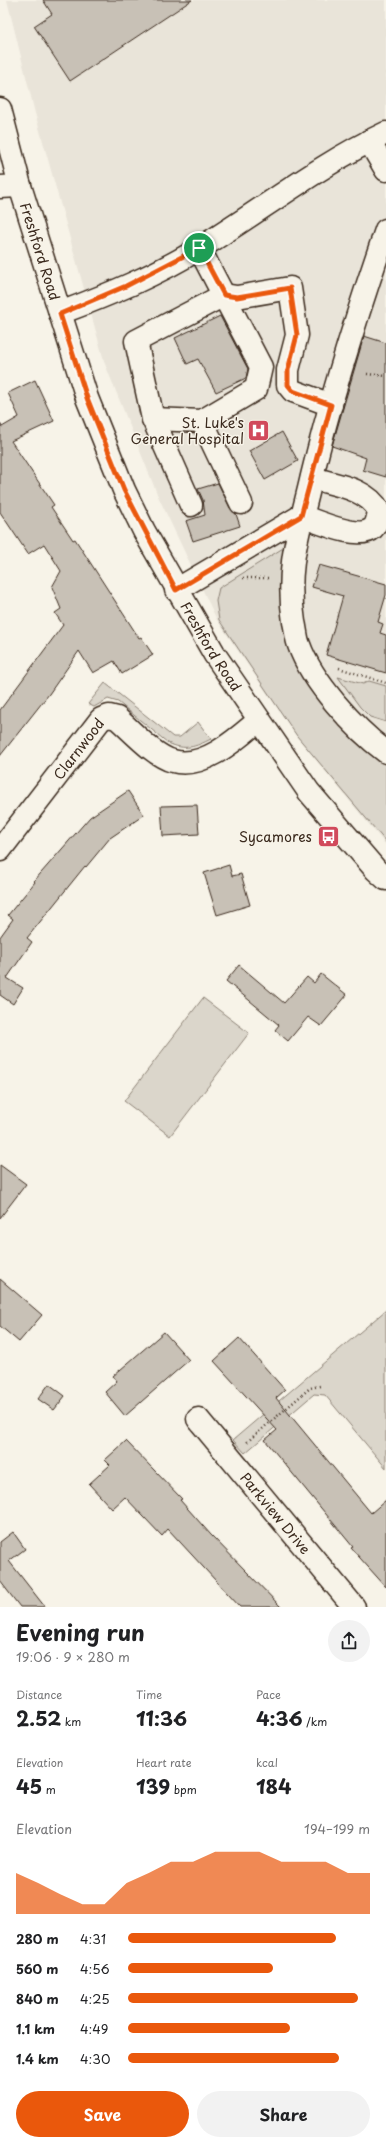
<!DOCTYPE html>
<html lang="en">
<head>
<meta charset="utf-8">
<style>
	:root { --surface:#fff; --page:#f2f2f2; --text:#202124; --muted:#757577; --accent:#ea580c }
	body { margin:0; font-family:"Playpen Sans",sans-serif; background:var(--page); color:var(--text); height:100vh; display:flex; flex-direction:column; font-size:15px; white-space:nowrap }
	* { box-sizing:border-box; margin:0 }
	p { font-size:13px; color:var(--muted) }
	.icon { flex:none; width:22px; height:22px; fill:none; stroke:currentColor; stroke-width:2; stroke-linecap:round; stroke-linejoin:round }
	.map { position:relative; height:1607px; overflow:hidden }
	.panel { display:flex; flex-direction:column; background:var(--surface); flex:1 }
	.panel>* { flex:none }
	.pin { position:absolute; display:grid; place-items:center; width:34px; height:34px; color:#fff; margin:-17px; border:2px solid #fff; border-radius:50%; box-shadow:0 1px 4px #0007 }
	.round { display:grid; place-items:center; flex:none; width:42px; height:42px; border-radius:21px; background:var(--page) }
	.head { display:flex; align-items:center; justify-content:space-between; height:68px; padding:0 16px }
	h1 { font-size:22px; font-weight:700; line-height:30px }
	.figures { display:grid; grid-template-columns:repeat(3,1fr); gap:6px; height:68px; padding:4px 16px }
	.figures div { display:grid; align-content:center }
	.figures b { font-size:20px; font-weight:700 }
	.figures small { font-size:11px; font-weight:400 }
	.figures p { font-size:11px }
	.chart { height:112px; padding:8px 16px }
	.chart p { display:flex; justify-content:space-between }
	.chart svg { width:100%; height:72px; margin-top:4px; fill:var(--accent); opacity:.7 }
	.cta { display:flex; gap:8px; margin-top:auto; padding:8px 16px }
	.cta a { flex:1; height:46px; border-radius:24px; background:var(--accent); color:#fff; font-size:16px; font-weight:700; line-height:46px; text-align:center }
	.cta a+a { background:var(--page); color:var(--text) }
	ul { padding:0 16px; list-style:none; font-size:13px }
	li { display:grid; grid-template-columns:64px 48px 1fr; align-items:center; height:30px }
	li i { height:10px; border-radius:5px; background:var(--accent) }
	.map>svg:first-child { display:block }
	.built { fill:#e9e4d9 }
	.green { fill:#dbd6cb; stroke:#8b8074 }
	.building { fill:#c8c1b6; stroke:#3b2a1e }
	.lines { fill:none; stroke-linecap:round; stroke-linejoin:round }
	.minor-casing { stroke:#3b2a1e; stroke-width:25 }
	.major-casing { stroke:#3b2a1e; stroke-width:25 }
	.path { stroke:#3b2a1e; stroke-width:2.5; stroke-dasharray:1 3; stroke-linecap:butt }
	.minor { stroke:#f7f3e8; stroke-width:22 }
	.major { stroke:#f7f3e8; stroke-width:22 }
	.route-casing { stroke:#fff; stroke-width:8 }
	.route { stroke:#ea580c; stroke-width:5 }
	.labels { text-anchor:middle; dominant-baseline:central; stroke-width:3; stroke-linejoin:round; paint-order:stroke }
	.street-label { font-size:14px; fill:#3b2a1e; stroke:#f7f3e8 }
	.poi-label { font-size:14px; fill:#3b2a1e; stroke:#f7f3e8; text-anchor:end }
</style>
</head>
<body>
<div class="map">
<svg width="386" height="1607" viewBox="0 0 386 1607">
	<rect width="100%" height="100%" fill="#f7f3e8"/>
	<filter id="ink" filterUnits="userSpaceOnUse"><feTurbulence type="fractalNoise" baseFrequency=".025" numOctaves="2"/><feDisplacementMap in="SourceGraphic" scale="8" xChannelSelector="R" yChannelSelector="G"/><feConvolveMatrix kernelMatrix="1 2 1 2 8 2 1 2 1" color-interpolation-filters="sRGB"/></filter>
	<g filter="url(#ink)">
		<!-- built -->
		<polygon class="built" points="7,0 386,0 386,845 297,737 217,620 158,496 105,364 35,113"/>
		<!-- green -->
		<g class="green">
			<polygon points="288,545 286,585 338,720 386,766 386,842 297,736 219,620 216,601 219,588"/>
			<polygon points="338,677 363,684 369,681 386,686 386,722 370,717 360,707"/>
			<path d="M105,683L173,737H180L198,722L211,739C195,747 185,751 168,743L118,702L108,699L94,707L88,704Z"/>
			<polygon points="203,998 249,1033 170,1136 124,1101"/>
			<polygon points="386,1310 386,1468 325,1395 314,1394 245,1453 233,1440"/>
		</g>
		<!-- building -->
		<g class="building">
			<polygon points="43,0 192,0 70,81 34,26 52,14"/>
			<polygon points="220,316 248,369 246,378 216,392 198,359 187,364 175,338"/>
			<polygon points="364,336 386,343 386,477 363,470 366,458 332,446"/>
			<polygon points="35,380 54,421 11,441 54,505 51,507 73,540 75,539 139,638 141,637 153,655 122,674 114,661 93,673 79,651 49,694 0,756 0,710 63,625 55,613 61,609 52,587 61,571 44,544 28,554 0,512 0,423 2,427 19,417 8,393"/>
			<polygon points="282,432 298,461 265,480 249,451"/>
			<polygon points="218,483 230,508 236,514 240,526 193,541 186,521 205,515 203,500 198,489"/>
			<polygon points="319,565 386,584 386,595 378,622 383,624 380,633 386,635 386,673 326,655 343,596 312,587"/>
			<polygon points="128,791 144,815 110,838 86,867 85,866 27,938 32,942 7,978 23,988 13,1004 0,995 0,937 13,919 8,915 35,882 34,881 90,817"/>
			<polygon points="197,805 199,834 163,836 161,806"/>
			<polygon points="229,865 232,876 241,874 250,905 217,915 204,873"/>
			<polygon points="239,965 284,1003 307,977 314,983 321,974 347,995 321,1026 308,1017 288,1041 275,1030 279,1025 226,981"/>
			<polygon points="0,1165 26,1184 0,1218"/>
			<polygon points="0,1279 42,1315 19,1342 0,1326"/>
			<polygon points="164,1332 189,1360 125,1416 105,1392 117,1381 113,1376"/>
			<polygon points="239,1338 285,1390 276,1398 371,1513 386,1500 386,1587 351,1548 353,1547 265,1440 277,1430 214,1361"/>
			<polygon points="49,1384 65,1396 54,1410 38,1399"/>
			<polygon points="126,1441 182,1499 180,1500 211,1535 281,1607 240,1607 168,1529 162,1536 125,1497 112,1509 89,1484 110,1465 105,1460"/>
			<polygon points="13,1532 25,1549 9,1561 45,1607 20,1607 0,1581 0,1542"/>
		</g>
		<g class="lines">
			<defs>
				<g id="minor">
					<polyline points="369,141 386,170"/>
					<polyline points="0,187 20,186"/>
					<path d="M386,230C358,311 332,393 312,476C300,529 285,566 294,622C296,629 296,638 299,645C312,682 355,729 386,752"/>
					<path d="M60,313C108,295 157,275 200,248C262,210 320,164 386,133"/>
					<polyline points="153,419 202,421 256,389 261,367 199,248"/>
					<polyline points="202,421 241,503"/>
					<polyline points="191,505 153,419 136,341 224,295 237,297 290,288 297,335 288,370 288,385 293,391 331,405"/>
					<path d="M176,590L301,516C317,521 359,541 373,528C377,524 378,517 379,511C367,488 335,485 312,478"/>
					<path id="s1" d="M0,850L101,719L109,716L117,718C132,731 154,756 173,761C203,770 238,738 259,720"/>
					<path id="s2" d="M198,1419L354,1607"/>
				</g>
				<g id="major">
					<path id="s3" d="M0,109L20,186L87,398L124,490L144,531L215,655L309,792L376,870L386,879"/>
				</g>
			</defs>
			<!-- minor casing -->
			<use href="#minor" class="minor-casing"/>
			<!-- major casing -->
			<use href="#major" class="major-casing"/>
			<!-- path -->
			<g class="path">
				<polyline points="367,374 386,376"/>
				<polyline points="243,578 268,578"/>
				<polyline points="339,668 386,683"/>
				<polyline points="247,1442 310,1388 320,1386"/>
			</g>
			<!-- minor -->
			<use href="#minor" class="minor"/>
			<!-- major -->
			<use href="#major" class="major"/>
		</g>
	</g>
	<g class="lines" filter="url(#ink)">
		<defs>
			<polygon id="route" points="199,248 224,295 237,297 290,288 297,335 288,370 288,385 293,391 331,405 301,516 176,590 124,490 87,398 60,314 126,286"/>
		</defs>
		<!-- route casing -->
		<use href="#route" class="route-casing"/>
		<!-- route -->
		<use href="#route" class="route"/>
	</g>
	<!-- icons -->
	<defs>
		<symbol id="hospital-square" viewBox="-11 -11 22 22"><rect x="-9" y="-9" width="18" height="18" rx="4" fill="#d1495b" stroke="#f7f3e8"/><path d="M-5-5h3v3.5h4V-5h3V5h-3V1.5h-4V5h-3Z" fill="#fff"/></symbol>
		<symbol id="bus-square" viewBox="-11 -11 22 22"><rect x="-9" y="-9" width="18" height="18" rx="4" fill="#d1495b" stroke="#f7f3e8"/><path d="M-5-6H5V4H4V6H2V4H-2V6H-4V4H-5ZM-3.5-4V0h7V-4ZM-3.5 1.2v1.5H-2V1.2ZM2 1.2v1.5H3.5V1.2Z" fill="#fff"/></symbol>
	</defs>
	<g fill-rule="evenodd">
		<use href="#hospital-square" x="246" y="418" width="25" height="25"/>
		<use href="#bus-square" x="316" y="824" width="25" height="25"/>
	</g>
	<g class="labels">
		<!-- street labels -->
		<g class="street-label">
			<text stroke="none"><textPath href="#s3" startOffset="148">Freshford Road</textPath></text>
			<text stroke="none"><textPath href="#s3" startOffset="580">Freshford Road</textPath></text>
			<text stroke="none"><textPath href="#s1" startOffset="128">Clarnwood</textPath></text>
			<text stroke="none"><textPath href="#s2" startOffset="122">Parkview Drive</textPath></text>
		</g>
		<!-- poi labels -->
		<g class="poi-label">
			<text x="244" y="422">St. Luke's<tspan x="244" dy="16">General Hospital</tspan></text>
			<text x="312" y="836">Sycamores</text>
		</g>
	</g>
</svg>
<div class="pin" style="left:199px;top:248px;background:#1e9e55"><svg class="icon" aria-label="arrive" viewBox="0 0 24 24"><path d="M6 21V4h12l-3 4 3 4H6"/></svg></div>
</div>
<section class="panel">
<div class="head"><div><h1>Evening run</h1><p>19:06 · 9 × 280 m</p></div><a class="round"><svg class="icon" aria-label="share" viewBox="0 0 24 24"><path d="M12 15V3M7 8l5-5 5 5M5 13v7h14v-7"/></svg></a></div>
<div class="figures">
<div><p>Distance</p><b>2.52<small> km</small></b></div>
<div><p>Time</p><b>11:36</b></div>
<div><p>Pace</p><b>4:36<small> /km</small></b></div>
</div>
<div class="figures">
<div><p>Elevation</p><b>45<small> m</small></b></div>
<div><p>Heart rate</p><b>139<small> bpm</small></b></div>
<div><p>kcal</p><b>184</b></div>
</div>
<div class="chart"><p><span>Elevation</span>194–199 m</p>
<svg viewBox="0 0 160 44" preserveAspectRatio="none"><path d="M0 44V19L10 25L20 32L30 38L40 38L50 25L60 19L70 12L80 12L90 6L100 6L110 6L120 12L130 12L140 12L150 19L160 19V44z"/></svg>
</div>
<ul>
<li><b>280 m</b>4:31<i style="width:86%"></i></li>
<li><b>560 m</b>4:56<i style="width:60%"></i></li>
<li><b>840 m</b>4:25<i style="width:95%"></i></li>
<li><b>1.1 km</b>4:49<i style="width:67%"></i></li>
<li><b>1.4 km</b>4:30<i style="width:87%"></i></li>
</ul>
<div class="cta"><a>Save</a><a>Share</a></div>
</section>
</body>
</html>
